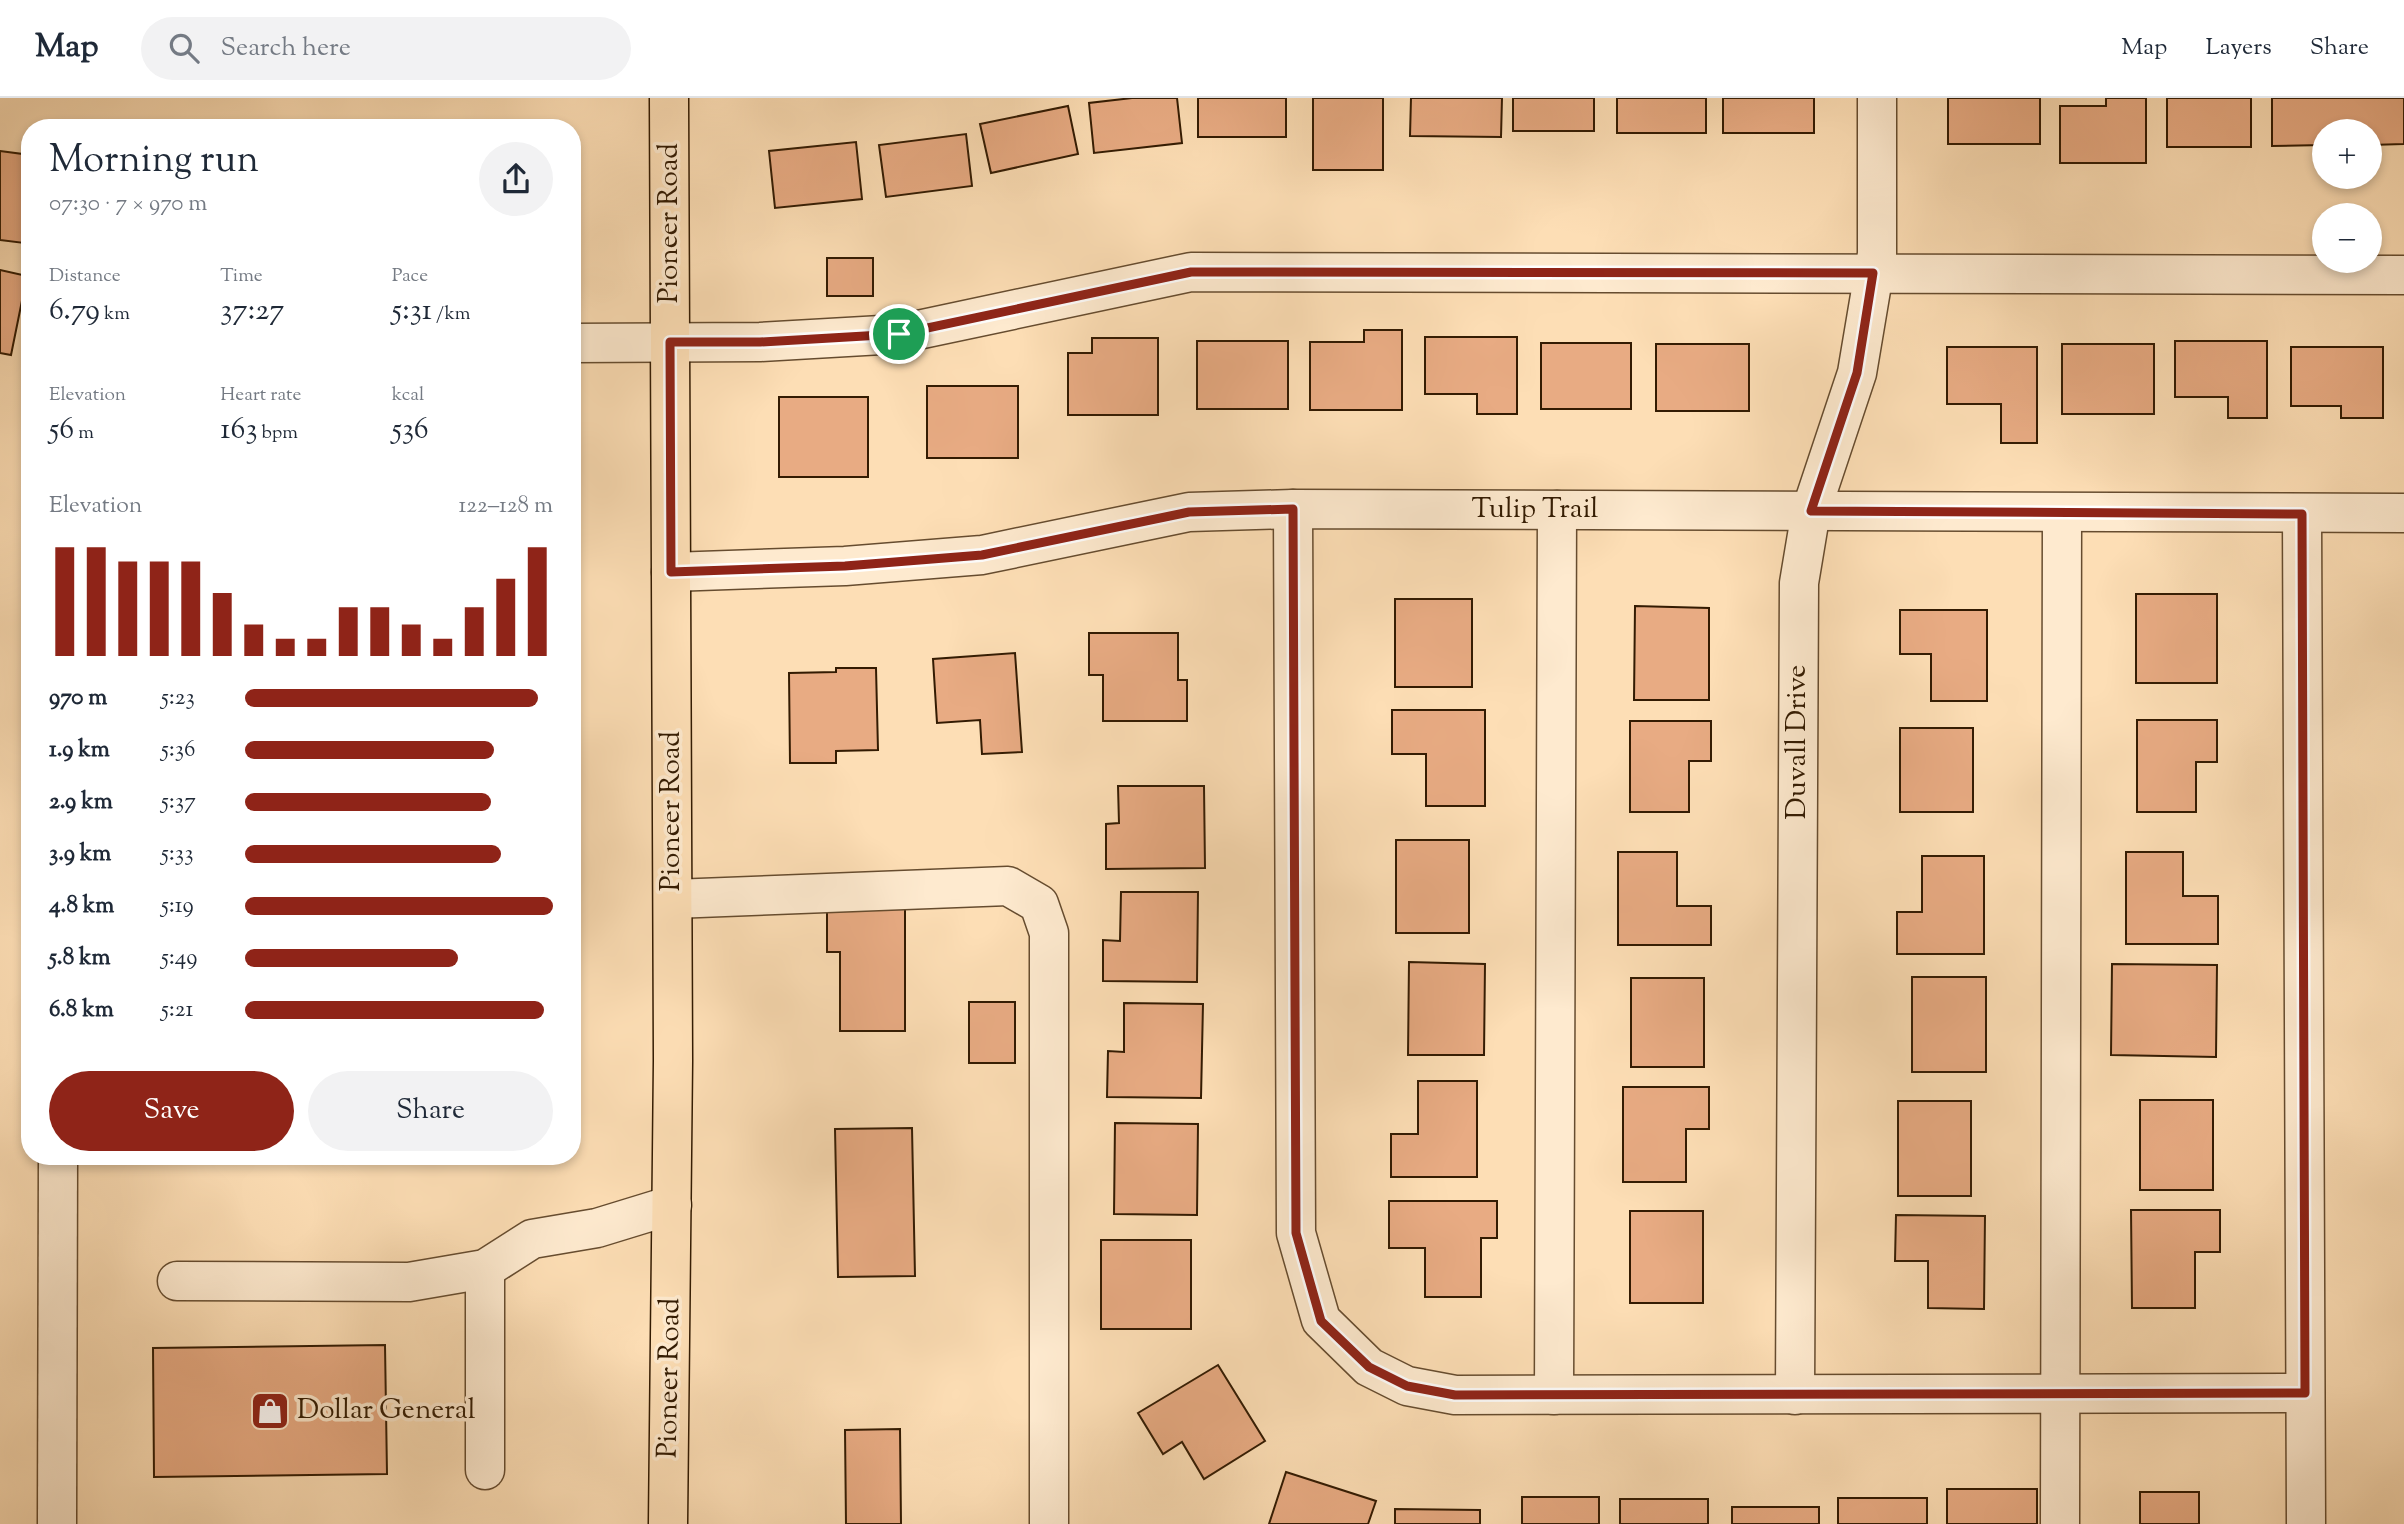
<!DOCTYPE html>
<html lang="en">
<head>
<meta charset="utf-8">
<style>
	:root { --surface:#fff; --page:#f2f2f3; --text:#1f2937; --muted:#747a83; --line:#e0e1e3; --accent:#8f2418 }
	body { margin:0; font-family:"Sorts Mill Goudy",serif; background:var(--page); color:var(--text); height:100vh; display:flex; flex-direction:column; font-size:26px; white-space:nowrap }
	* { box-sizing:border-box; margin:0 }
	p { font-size:23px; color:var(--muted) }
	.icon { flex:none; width:38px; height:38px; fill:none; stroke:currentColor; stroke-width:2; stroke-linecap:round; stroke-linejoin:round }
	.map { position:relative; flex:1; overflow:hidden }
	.drawer { position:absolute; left:21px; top:21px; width:560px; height:1046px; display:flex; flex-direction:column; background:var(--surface); border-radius:28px; box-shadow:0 4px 10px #0003 }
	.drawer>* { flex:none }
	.buttons { position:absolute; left:2312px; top:21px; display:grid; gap:14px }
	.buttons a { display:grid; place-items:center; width:70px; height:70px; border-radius:50%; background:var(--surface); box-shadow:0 4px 10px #0003; font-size:35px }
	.pin { position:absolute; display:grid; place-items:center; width:60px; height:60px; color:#fff; margin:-30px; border:4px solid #fff; border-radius:50%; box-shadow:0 2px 7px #0007 }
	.round { display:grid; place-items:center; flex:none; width:74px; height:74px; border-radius:37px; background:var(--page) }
	.head { display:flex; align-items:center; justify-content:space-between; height:119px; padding:0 28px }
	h1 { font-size:38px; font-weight:600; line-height:52px }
	.stats { display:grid; grid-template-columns:repeat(3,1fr); gap:10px; height:119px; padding:7px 28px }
	.stats div { display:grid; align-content:center }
	.stats b { font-size:30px; font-weight:600 }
	.stats small { font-size:19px; font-weight:400 }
	.stats p { font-size:19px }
	.chart { height:196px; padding:14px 28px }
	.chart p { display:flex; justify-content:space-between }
	.chart svg { width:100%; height:126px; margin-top:7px; stroke:var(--accent); stroke-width:6 }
	.cta { display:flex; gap:14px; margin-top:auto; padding:14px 28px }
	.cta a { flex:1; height:80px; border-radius:42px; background:var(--accent); color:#fff; font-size:28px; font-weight:600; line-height:80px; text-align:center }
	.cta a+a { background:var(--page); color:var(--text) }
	ul { padding:0 28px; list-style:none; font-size:23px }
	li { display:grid; grid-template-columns:112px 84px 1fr; align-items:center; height:52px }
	li i { height:18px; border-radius:9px; background:var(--accent) }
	header { display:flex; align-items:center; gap:42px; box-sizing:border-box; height:98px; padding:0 35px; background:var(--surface); border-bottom:2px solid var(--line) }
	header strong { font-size:33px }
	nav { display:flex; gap:38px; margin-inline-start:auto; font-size:24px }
	.search { width:490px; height:63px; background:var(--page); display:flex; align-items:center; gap:18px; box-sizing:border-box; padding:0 24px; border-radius:38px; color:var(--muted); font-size:26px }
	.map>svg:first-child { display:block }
	.building { fill:#e8ab83; stroke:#331b02; stroke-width:2 }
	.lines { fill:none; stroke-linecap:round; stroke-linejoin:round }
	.minor-casing { stroke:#664c2f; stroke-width:41 }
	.major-casing { stroke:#331b02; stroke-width:41 }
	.minor { stroke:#feeacf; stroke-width:38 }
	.major { stroke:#fddeb5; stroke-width:38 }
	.route-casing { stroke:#fff; stroke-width:14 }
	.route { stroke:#8f2418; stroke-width:9 }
	.labels { text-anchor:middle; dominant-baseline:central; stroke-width:7; stroke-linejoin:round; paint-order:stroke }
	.street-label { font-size:28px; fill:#331b02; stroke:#feeacf }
	.poi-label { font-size:28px; fill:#331b02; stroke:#feeacf; text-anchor:start }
</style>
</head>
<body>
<header>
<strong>Map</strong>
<div class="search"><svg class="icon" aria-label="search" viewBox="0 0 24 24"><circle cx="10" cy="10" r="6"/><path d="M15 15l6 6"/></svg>Search here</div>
<nav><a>Map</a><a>Layers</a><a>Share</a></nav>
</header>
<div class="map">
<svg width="2404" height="1426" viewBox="0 0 2404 1426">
	<rect width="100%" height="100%" fill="#fddeb5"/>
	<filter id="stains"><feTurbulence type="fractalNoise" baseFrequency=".00286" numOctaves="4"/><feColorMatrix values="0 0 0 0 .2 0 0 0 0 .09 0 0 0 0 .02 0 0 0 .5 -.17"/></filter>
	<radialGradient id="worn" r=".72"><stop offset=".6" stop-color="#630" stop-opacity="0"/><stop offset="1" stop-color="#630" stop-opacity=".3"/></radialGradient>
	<!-- building -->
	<g class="building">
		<polygon points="1132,0 1177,0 1182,45 1094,55 1089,5"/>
		<rect x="1198" y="0" width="88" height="39"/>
		<rect x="1313" y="0" width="70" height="72"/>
		<polygon points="1411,0 1502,0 1501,39 1410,38"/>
		<rect x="1513" y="0" width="81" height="33"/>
		<rect x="1617" y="0" width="89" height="35"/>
		<rect x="1723" y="0" width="91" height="35"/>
		<rect x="1948" y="0" width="92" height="46"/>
		<polygon points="2106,0 2146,0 2146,65 2060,65 2060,8 2106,8"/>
		<rect x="2167" y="0" width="84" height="49"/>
		<polygon points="2272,0 2404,0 2404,46 2370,47 2370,33 2324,33 2324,47 2272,48"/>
		<polygon points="1068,8 1078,56 991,75 980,26"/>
		<polygon points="966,36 972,88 886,99 879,47"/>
		<polygon points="856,44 862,101 775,110 769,53"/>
		<polygon points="0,53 30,57 30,98 24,145 0,142"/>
		<rect x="572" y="61" width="6" height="49"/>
		<rect x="827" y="160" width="46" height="38"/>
		<polygon points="0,172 27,178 11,257 0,255"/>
		<polygon points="1364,232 1402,232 1402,312 1310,312 1310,244 1364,244"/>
		<polygon points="1425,239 1517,239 1517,316 1477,316 1477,296 1425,296"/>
		<polygon points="1092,240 1158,240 1158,317 1068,317 1068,255 1092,255"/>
		<rect x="1197" y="243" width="91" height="68"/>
		<polygon points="2175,243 2267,243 2267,320 2228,320 2228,299 2175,299"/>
		<rect x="1541" y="245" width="90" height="66"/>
		<rect x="1656" y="246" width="93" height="67"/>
		<rect x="2062" y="246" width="92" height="70"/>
		<polygon points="1947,249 2037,249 2037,345 2001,345 2001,306 1947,306"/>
		<polygon points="2291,249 2383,249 2383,320 2341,320 2341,308 2291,308"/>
		<rect x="927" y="288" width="91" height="72"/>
		<rect x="779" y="299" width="89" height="80"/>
		<rect x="2136" y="496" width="81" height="89"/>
		<rect x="1395" y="501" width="77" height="88"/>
		<polygon points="1635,508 1709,510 1709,602 1634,602"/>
		<polygon points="1900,512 1987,512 1987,603 1931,603 1931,556 1900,556"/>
		<polygon points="1089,535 1178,535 1178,582 1187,582 1187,623 1103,623 1103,577 1089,577"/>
		<polygon points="1015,555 1022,654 982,656 980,622 937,625 933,561"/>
		<polygon points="836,570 876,570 878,652 836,653 836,665 790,665 789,575 836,574"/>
		<polygon points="1392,612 1485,612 1485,708 1426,708 1426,656 1392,656"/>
		<polygon points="2137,622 2217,622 2217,664 2196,664 2196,714 2137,714"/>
		<polygon points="1630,623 1711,623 1711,663 1689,663 1689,714 1630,714"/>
		<rect x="1900" y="630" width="73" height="84"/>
		<polygon points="1118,688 1204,688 1205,770 1106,771 1106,726 1119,725"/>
		<rect x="1396" y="742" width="73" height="93"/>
		<polygon points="1618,754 1677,754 1677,808 1711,808 1711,847 1618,847"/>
		<polygon points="2126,754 2183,754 2183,798 2218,798 2218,846 2126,846"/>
		<polygon points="1922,758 1984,758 1984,856 1897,856 1897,814 1922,814"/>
		<polygon points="1121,794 1198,794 1197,884 1103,883 1103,842 1120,843"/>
		<polygon points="827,809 905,809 905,933 840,933 840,854 827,854"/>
		<polygon points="1409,864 1485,866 1484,957 1408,957"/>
		<polygon points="2112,866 2217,867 2216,959 2111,957"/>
		<rect x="1912" y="879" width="74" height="95"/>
		<rect x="1631" y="880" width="73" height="89"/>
		<rect x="969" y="904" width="46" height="61"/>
		<polygon points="1124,905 1203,906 1201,1000 1107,999 1108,953 1124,954"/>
		<polygon points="1418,983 1477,983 1477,1079 1391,1079 1391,1036 1418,1036"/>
		<polygon points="1623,989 1709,989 1709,1031 1686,1031 1686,1084 1623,1084"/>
		<rect x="2140" y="1002" width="73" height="90"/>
		<rect x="1898" y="1003" width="73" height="95"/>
		<polygon points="1115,1025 1198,1026 1197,1117 1114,1116"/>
		<polygon points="912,1030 915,1178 838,1179 835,1031"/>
		<polygon points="1389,1103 1497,1103 1497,1140 1481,1140 1481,1199 1425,1199 1425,1150 1389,1150"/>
		<polygon points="2131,1112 2220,1112 2220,1154 2195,1154 2195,1210 2132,1210"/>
		<rect x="1630" y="1113" width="73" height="92"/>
		<polygon points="1896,1117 1985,1118 1984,1211 1928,1210 1928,1163 1895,1163"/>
		<rect x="1101" y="1142" width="90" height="89"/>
		<polygon points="385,1247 387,1376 154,1379 153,1250"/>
		<polygon points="1218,1267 1265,1343 1204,1381 1182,1344 1163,1356 1138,1315"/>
		<polygon points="900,1331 901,1426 846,1426 845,1332"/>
		<polygon points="1286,1374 1376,1403 1368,1426 1269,1426"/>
		<rect x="1947" y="1391" width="90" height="35"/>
		<rect x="2140" y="1394" width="59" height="32"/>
		<rect x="1522" y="1399" width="77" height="27"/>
		<rect x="1838" y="1400" width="89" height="26"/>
		<rect x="1620" y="1401" width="88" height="25"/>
		<rect x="1732" y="1409" width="87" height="17"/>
		<polygon points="1395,1411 1480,1412 1480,1426 1395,1426"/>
	</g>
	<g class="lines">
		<defs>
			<g id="minor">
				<polyline points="572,245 760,244 899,236 1191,174 2404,177"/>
				<polyline points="1293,411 1296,1135 1321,1222 1369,1269 1407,1288 1455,1297 2305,1295"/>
				<polyline points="2302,416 2306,1426"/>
				<polyline points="671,474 845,468 982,457 1189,414 1293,411 2404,415"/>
				<polyline points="673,801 1008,788 1039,806 1049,835 1049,1426"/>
				<polyline points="485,1171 485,1372"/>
				<polyline points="177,1183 409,1184 485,1171 532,1141 597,1130 672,1107"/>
				<polyline points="1554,1297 1557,412"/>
				<polyline points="1795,1297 1799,485 1811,413 1857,275 1877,156 1877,0"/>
				<polyline points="57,1426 58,1059"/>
				<polyline points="2060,1426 2062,415"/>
			</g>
			<polyline id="major" points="668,1426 673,963 669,0"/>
		</defs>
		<!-- minor casing -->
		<use href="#minor" class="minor-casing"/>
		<!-- major casing -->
		<use href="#major" class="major-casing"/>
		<!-- minor -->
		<use href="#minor" class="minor"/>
		<!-- major -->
		<use href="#major" class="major"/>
	</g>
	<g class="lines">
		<defs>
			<polygon id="route" points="1191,174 1873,175 1857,275 1811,413 2302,416 2305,1295 1455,1297 1407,1288 1369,1269 1321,1223 1296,1135 1293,411 1189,414 982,457 845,468 671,474 670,244 760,244 899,236"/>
		</defs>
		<!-- route casing -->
		<use href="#route" class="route-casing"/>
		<!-- route -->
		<use href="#route" class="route"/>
	</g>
	<!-- icons -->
	<defs>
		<symbol id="shop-square" viewBox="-11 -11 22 22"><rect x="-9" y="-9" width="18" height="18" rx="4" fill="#8f2418" stroke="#feeacf"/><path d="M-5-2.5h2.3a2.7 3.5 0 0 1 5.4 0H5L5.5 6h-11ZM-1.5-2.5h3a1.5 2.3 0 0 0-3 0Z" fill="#fff"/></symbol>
	</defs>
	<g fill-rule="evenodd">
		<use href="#shop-square" x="248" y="1291" width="44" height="44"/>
	</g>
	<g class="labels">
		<!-- street labels -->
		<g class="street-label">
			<text transform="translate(670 125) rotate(-90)">Pioneer Road</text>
			<text x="1535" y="412">Tulip Trail</text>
			<text transform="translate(1798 644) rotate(-90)">Duvall Drive</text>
			<text transform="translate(672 713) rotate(-90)">Pioneer Road</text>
			<text transform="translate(670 1280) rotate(-89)">Pioneer Road</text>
		</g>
		<!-- poi labels -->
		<g class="poi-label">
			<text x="297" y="1313">Dollar General</text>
		</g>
	</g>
	<rect width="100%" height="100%" filter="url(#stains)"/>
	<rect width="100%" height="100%" fill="url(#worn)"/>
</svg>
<div class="buttons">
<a>+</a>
<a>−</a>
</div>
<div class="pin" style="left:899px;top:236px;background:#1e9e55"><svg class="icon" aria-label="arrive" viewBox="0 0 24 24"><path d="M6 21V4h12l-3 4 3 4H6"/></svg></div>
<section class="drawer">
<div class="head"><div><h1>Morning run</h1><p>07:30 · 7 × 970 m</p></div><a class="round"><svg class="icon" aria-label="share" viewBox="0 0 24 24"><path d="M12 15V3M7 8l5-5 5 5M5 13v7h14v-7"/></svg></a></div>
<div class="stats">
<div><p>Distance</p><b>6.79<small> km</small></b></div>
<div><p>Time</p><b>37:27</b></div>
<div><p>Pace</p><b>5:31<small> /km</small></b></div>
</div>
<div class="stats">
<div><p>Elevation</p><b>56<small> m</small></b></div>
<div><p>Heart rate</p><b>163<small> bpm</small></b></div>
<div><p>kcal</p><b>536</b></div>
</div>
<div class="chart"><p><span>Elevation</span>122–128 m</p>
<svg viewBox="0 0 160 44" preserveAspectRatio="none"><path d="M5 44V6M15 44V6M25 44V11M35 44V11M45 44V11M55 44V22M65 44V33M75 44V38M85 44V38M95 44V27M105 44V27M115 44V33M125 44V38M135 44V27M145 44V17M155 44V6"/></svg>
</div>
<ul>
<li><b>970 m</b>5:23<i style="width:95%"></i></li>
<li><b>1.9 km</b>5:36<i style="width:81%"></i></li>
<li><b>2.9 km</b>5:37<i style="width:80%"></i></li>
<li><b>3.9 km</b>5:33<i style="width:83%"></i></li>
<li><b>4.8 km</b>5:19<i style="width:100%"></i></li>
<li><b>5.8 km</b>5:49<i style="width:69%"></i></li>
<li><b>6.8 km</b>5:21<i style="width:97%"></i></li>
</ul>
<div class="cta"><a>Save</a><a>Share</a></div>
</section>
</div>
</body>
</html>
